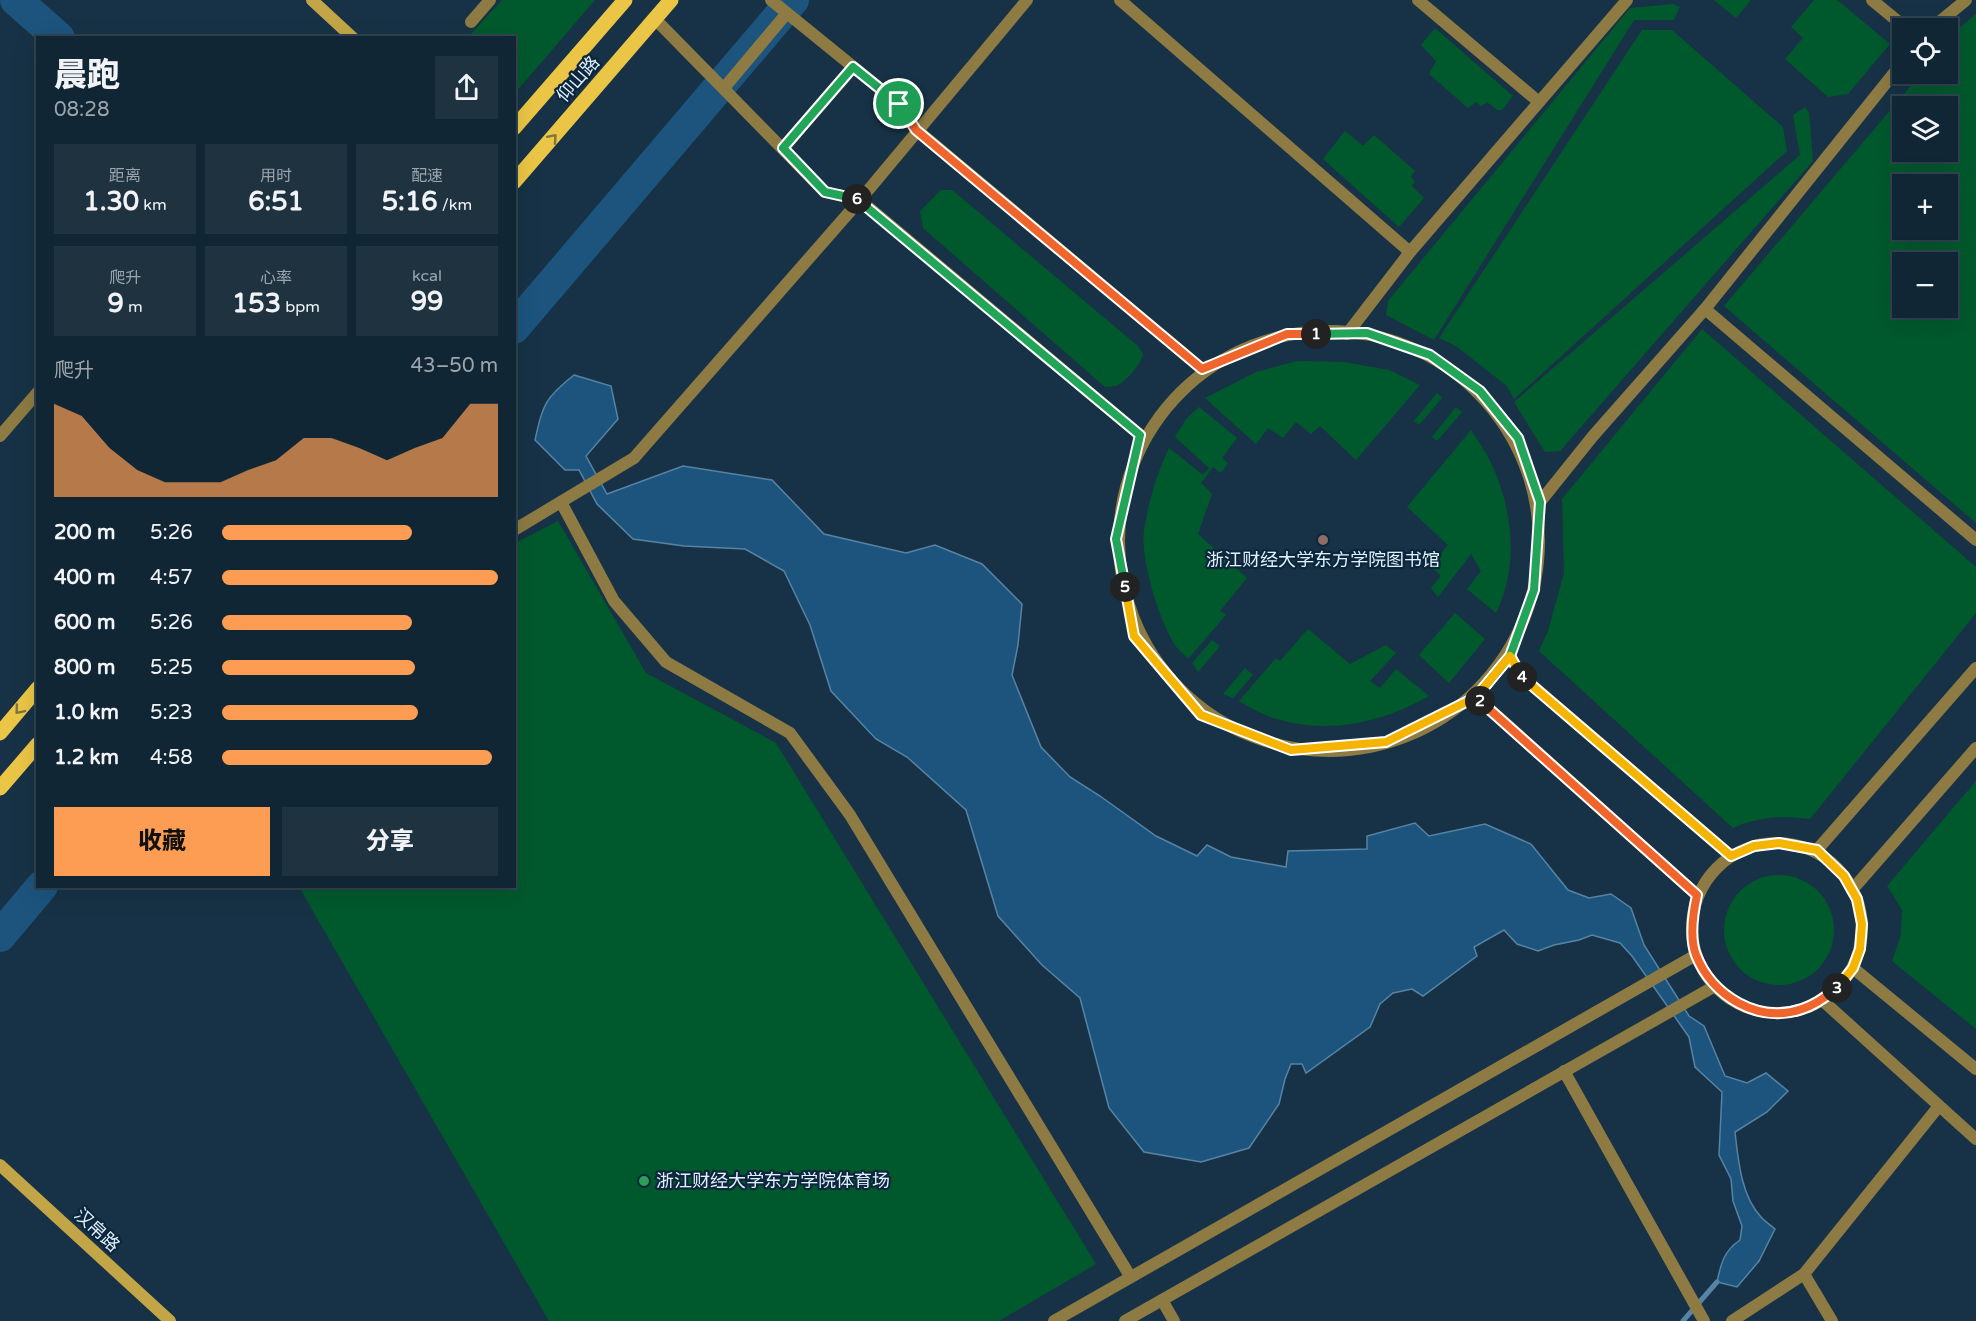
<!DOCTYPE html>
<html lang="zh">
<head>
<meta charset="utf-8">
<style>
	:root { --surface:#112634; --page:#1e3240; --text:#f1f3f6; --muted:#9ca5ac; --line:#30434f; --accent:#fc9d53 }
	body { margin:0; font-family:"Varela Round","Noto Sans SC",sans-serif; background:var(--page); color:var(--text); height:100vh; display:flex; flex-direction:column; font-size:22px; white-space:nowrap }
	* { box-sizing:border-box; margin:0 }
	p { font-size:20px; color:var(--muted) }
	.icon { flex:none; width:33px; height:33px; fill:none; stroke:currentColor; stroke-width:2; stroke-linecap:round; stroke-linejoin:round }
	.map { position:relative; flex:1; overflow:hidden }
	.details { position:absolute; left:36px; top:36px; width:480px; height:852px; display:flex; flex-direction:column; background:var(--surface); border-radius:0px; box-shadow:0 6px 24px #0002,0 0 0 2px var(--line) }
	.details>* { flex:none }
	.controls { position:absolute; left:1892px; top:18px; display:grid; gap:12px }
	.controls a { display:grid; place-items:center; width:66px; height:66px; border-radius:0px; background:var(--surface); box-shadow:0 6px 24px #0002,0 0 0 2px var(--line); font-size:30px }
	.pin { position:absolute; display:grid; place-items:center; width:51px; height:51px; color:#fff; margin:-26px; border:3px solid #fff; border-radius:50%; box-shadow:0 2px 6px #0007 }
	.km { position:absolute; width:30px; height:30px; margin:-15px; border-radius:50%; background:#222; color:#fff; font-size:16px; line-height:30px; text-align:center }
	.round { display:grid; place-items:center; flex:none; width:63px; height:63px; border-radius:0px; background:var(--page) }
	.headline { display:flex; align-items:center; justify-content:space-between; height:102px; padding:0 18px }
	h1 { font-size:33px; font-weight:800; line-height:45px }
	.figures { display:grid; grid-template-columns:repeat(3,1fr); gap:9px; height:102px; padding:6px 18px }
	.figures div { display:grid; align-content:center; border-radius:0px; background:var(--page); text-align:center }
	.figures b { font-size:26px; font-weight:800 }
	.figures small { font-size:16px; font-weight:400 }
	.figures p { font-size:16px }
	.chart { height:168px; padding:12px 18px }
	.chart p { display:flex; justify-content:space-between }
	.chart svg { width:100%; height:108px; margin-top:6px; fill:var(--accent); opacity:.7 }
	.action { display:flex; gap:12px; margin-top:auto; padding:12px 18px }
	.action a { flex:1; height:69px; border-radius:0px; background:var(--accent); color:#111; font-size:24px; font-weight:800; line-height:69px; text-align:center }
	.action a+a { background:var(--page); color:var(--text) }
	ul { padding:0 18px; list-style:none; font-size:20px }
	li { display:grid; grid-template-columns:96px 72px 1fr; align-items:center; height:45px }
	li i { height:15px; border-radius:8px; background:var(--accent) }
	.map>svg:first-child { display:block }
	.green { fill:#00592d; fill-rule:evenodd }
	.water { fill:#1c547e; stroke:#5783a4; stroke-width:1.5 }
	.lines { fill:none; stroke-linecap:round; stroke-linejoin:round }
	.stream { stroke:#5783a4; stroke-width:5 }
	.river { stroke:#1c547e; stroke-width:32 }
	.street { stroke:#8d7b43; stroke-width:12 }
	.secondary { stroke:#c2a547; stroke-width:12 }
	.primary { stroke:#ebc646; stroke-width:15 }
	.oneway { stroke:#7c7640 }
	.split-1-casing { stroke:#fff; stroke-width:12 }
	.split-2-casing { stroke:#fff; stroke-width:12 }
	.split-3-casing { stroke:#fff; stroke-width:12 }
	.split-4-casing { stroke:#fff; stroke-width:12 }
	.split-5-casing { stroke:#fff; stroke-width:12 }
	.split-6-casing { stroke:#fff; stroke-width:12 }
	.split-7-casing { stroke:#fff; stroke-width:12 }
	.split-1 { stroke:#f0652b; stroke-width:8 }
	.split-2 { stroke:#22a559; stroke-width:8 }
	.split-3 { stroke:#f0652b; stroke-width:8 }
	.split-4 { stroke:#f5b400; stroke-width:8 }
	.split-5 { stroke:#f5b400; stroke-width:8 }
	.split-6 { stroke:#22a559; stroke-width:8 }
	.split-7 { stroke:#22a559; stroke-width:8 }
	.education-dot { fill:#8d6e63; stroke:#0c273b; stroke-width:2 }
	.leisure-dot { fill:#2e9e5b; stroke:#0c273b; stroke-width:2 }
	.labels { text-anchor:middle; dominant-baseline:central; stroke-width:4.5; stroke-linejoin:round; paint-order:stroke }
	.street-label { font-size:18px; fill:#e1f0fe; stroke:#0c273b }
	.poi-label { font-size:18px; fill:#e1f0fe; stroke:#0c273b }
</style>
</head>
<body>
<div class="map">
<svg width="1976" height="1321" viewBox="0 0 1976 1321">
	<rect width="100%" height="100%" fill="#173246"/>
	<!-- green -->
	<g class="green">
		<polygon points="502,0 595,0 515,93 514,38 468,37"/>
		<polygon points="1714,0 1751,0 1736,18"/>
		<polygon points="1814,0 1837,0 1890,44 1848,94 1828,97 1785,59 1803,38 1791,27"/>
		<polygon points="1673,4 1680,7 1674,20 1634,20 1434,340 1386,315 1388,301 1630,8"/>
		<path d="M1976,14V523L1724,306L1921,74H1947V43L1959,28ZM1902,106H1947V152H1902ZM1947,184V230H1902V184ZM1902,262H1947V308H1902Z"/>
		<polygon points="1435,28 1513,96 1502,110 1497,110 1487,102 1481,106 1476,102 1468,108 1429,74 1436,61 1421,45"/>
		<polygon points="1642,30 1672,30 1783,127 1787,151 1514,399 1507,386 1456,346 1439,338"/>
		<polygon points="1805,107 1809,113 1813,161 1560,451 1545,452 1514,402 1800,155 1793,115"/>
		<polygon points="1345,131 1363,146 1374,135 1415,171 1411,176 1415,182 1412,186 1424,198 1399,227 1323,159"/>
		<path d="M941,190H952L1138,346L1143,354C1140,365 1127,381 1116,386C1115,386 1106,387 1105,387L923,228L920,211Z"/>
		<path d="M1702,329L1976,567V613L1810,819C1780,816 1762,816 1733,828L1539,651L1548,631L1564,573L1562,499Z"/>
		<polygon points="1297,361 1344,362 1389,370 1420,385 1356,460 1320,426 1311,434 1296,422 1283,438 1268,428 1256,444 1205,398 1256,372"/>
		<polygon points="1437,393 1442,398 1419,425 1414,421"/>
		<path d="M1199,407L1237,438L1222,458L1228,463L1221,473L1213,467L1201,483L1212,494L1198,534L1247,578L1220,611L1226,615L1188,659C1184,654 1178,650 1175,645C1160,622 1140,559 1144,531C1148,503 1157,473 1169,448L1203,475L1209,468L1175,437L1186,419Z"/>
		<polygon points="1456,407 1462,412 1437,441 1432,437"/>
		<path d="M1471,430C1478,441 1487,453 1492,465C1513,511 1519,566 1496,613L1467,589L1481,571L1471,554L1438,597L1431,588L1441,576L1431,566L1448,545L1407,507Z"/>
		<polygon points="558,521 646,673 776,743 1096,1264 999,1321 549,1321 299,887 514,886 515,543"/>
		<polygon points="1455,613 1485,639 1449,683 1419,655"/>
		<path d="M1308,629L1350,664L1386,645L1396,653L1370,681L1380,688L1396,669L1429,696C1380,724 1323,736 1268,716C1258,712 1248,706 1239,701L1276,658L1280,661Z"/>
		<polygon points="1212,640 1220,646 1198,672 1192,663"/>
		<polygon points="1245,668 1253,675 1233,698 1223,694"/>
		<polygon points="1976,781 1976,1029 1892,961 1901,935 1902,910 1887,886"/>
		<circle cx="1779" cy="930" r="55"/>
	</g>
	<!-- water -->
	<path class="water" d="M574,375L611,386L618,419L586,456L607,494L683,466L772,480L824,534L906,553L935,545L982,564L1022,604L1018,645L1012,675L1041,747L1070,777L1100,796L1156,836L1197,856L1207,845L1231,857L1286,867L1288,851L1367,849V836L1415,823L1429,836L1485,824L1531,844L1568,890L1589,898L1611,894L1631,908L1644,945L1689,1016L1704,1026L1725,1076L1747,1083L1766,1073L1788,1091L1767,1112L1735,1132C1738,1159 1741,1196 1761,1217C1765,1222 1771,1225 1775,1229L1759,1261L1737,1287L1717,1282C1721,1263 1724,1251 1740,1240L1742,1226L1733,1201L1731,1179L1719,1155L1722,1092L1695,1067L1689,1037L1632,956L1620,943L1592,935L1579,940L1554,945L1538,951L1517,944L1504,930L1474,947L1477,956L1423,996L1412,989L1393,993L1380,1004L1370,1027L1306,1073L1302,1064H1291L1285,1079L1279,1104L1249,1148L1201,1162L1144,1152L1109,1108L1080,998L1042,965L998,916L966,810L907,757L876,739L831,691L810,625L784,571L745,549L684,546L633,539L597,504L579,470H565L535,440C543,404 545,398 574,375Z"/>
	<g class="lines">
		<!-- stream -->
		<polyline class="stream" points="1683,1321 1717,1282"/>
		<!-- river -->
		<g class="river">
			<polyline points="16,0 59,38"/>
			<polyline points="514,328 793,0"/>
			<polyline points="0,936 42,886"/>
		</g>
		<!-- street -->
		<g class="street">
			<polyline points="771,0 899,104 917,130 1202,369"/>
			<polyline points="1120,0 1410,252"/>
			<polyline points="1418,0 1539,102"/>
			<polyline points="1872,0 1906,28"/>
			<polyline points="655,19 825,192 860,200 1140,435"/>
			<polyline points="471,22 490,0"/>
			<polyline points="1932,28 1966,0"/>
			<polyline points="724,88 787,13"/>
			<polyline points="783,148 853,67"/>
			<polyline points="1705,309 1976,540"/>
			<circle cx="1329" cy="541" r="210"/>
			<polyline points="1347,334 1410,252 1627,0"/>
			<polyline points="0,436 38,392"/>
			<polyline points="561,502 614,601 666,662 790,733 850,815 1130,1276"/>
			<polyline points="1540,502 1593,436 1705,309 1902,63"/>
			<polyline points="514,530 634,458 860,200 1027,0"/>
			<polyline points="1510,655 1519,674 1731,856"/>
			<polyline points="1476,697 1697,895"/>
			<circle cx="1777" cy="928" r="85"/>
			<polyline points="1817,850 1976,668"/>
			<polyline points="1852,890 1976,748"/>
			<polyline points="1853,968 1976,1069"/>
			<polyline points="1822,1000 1976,1139"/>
			<polyline points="1564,1071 1704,1321"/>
			<polyline points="1804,1274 1832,1321"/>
			<polyline points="1162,1300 1174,1321"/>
			<polyline points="1054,1321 1696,955"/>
			<polyline points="1125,1321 1715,986"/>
			<polyline points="1732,1321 1804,1274 1939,1106"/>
		</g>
		<!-- secondary -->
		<g class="secondary">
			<polyline points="312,0 353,38"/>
			<polyline points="0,1165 170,1321"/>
		</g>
		<!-- primary -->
		<g class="primary">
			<polyline points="514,128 625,0"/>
			<polyline points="514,182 671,0"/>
			<polyline points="0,733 38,688"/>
			<polyline points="0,788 38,744"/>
		</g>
	</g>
	<!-- one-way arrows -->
	<defs><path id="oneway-chevron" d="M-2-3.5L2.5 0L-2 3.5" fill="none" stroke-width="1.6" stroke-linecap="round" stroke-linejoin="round" transform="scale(1.5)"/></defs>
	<g class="oneway">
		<use href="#oneway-chevron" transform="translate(553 138) rotate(-49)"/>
		<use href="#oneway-chevron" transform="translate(19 710) rotate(130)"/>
	</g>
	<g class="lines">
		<defs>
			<polyline id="split-1" points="899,104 916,130 1202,369 1287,334 1316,334"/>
			<polyline id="split-2" points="1316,334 1367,333 1430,355 1480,391 1518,438 1540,502 1534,590 1510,656 1476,697 1480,701"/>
			<path id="split-3" d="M1480,701L1697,895C1693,913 1689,937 1696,955C1712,996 1758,1024 1802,1009C1815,1005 1826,997 1837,988"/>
			<polyline id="split-4" points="1522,677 1731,856 1754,846 1779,843 1817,850 1844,876 1857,899 1862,924 1860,949 1853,968 1837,988"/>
			<polyline id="split-5" points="1125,587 1134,636 1201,715 1291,750 1386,742 1476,697 1510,656 1522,677"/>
			<polyline id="split-6" points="857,199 1140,435 1116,539 1125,587"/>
			<polyline id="split-7" points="857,199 825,192 783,148 853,67 899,104"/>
		</defs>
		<!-- split-1 casing -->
		<use href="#split-1" class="split-1-casing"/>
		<!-- split-2 casing -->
		<use href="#split-2" class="split-2-casing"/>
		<!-- split-3 casing -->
		<use href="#split-3" class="split-3-casing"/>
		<!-- split-4 casing -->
		<use href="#split-4" class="split-4-casing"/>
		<!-- split-5 casing -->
		<use href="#split-5" class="split-5-casing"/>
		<!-- split-6 casing -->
		<use href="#split-6" class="split-6-casing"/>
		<!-- split-7 casing -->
		<use href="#split-7" class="split-7-casing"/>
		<!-- split-1 -->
		<use href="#split-1" class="split-1"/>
		<!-- split-2 -->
		<use href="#split-2" class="split-2"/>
		<!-- split-3 -->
		<use href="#split-3" class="split-3"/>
		<!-- split-4 -->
		<use href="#split-4" class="split-4"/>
		<!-- split-5 -->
		<use href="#split-5" class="split-5"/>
		<!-- split-6 -->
		<use href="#split-6" class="split-6"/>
		<!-- split-7 -->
		<use href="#split-7" class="split-7"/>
	</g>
	<!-- markers -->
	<circle class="education-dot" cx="1323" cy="540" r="6"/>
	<circle class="leisure-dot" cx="644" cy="1181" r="6"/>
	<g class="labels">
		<!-- street labels -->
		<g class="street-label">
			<text transform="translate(578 79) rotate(-49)">仰山路</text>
			<text transform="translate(97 1230) rotate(43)">汉帛路</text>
		</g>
		<!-- poi labels -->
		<g class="poi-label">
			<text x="1323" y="560">浙江财经大学东方学院图书馆</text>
			<text x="656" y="1181" text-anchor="start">浙江财经大学东方学院体育场</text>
		</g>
	</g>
</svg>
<div class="controls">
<a><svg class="icon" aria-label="locate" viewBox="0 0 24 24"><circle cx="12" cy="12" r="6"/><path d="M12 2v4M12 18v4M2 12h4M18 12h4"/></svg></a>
<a><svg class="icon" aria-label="layers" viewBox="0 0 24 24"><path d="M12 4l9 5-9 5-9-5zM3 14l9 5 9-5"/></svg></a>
<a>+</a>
<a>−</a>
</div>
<div class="pin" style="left:899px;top:104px;background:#1e9e55"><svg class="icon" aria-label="arrive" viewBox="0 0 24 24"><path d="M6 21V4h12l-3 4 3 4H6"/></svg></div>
<b class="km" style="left:1316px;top:334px">1</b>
<b class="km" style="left:1480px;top:701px">2</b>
<b class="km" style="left:1837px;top:988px">3</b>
<b class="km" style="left:1522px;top:677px">4</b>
<b class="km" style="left:1125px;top:587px">5</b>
<b class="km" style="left:857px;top:199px">6</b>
<section class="details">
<div class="headline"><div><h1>晨跑</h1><p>08:28</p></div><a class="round"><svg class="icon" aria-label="share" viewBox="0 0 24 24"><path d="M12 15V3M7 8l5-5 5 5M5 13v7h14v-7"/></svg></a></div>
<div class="figures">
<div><p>距离</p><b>1.30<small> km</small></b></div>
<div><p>用时</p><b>6:51</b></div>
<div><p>配速</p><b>5:16<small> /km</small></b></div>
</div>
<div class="figures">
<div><p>爬升</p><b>9<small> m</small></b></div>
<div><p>心率</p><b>153<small> bpm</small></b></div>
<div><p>kcal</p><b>99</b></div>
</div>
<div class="chart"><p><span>爬升</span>43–50 m</p>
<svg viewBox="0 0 160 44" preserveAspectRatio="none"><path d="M0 44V6L10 11L20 24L30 33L40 38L50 38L60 38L70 33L80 29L90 20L100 20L110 24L120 29L130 24L140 20L150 6L160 6V44z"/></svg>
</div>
<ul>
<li><b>200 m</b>5:26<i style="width:69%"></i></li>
<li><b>400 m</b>4:57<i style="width:100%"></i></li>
<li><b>600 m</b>5:26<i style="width:69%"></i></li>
<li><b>800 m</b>5:25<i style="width:70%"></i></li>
<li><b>1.0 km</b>5:23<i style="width:71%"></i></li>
<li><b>1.2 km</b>4:58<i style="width:98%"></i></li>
</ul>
<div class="action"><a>收藏</a><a>分享</a></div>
</section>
</div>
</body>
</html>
